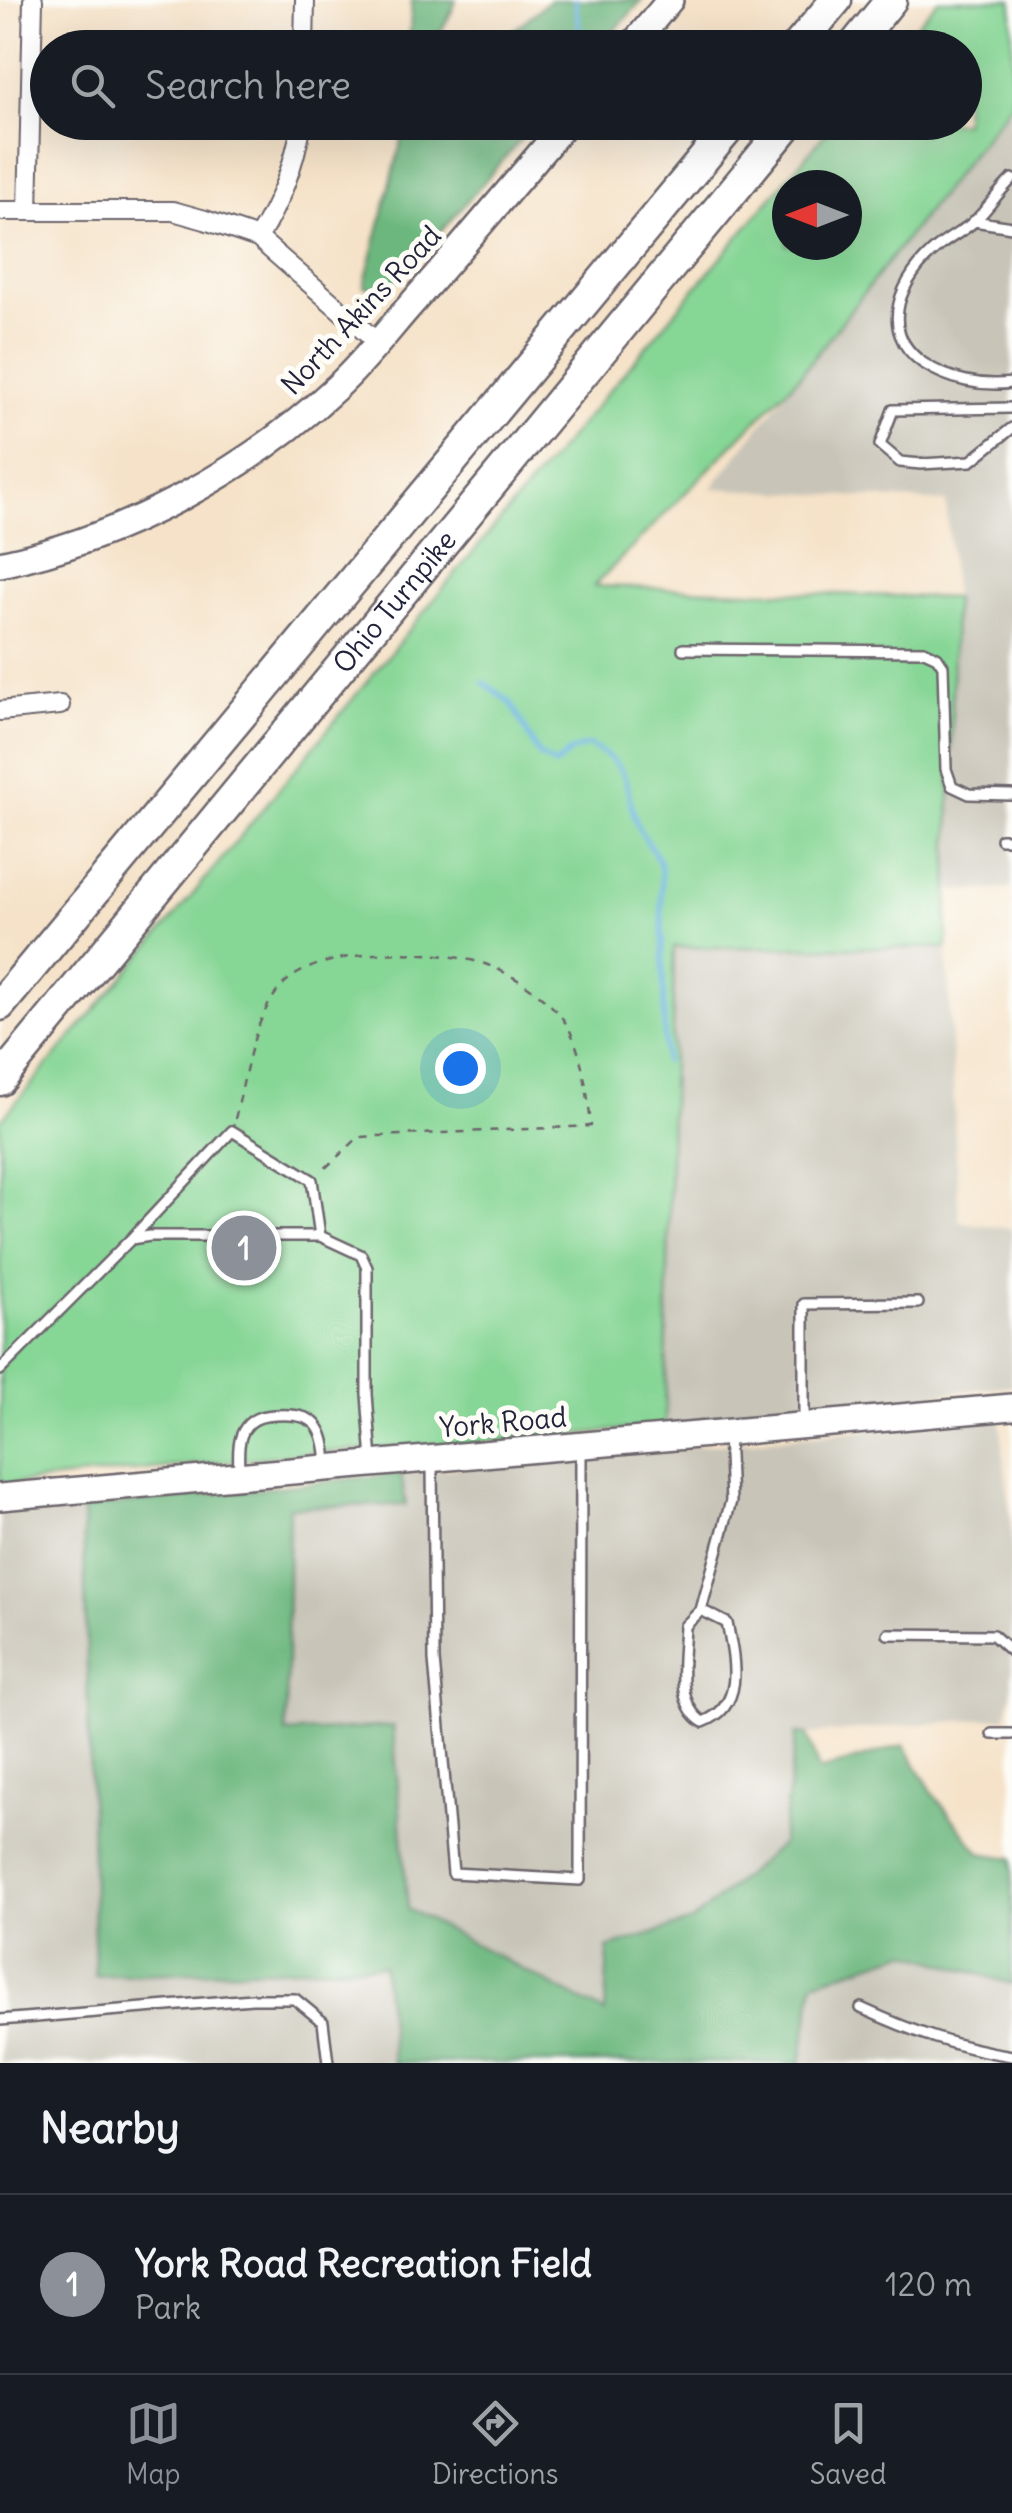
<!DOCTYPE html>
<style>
body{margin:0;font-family:Delius,sans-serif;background:#20242c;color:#f1f3f6}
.compass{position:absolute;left:772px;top:170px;width:90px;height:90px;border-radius:50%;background:#171b24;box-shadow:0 10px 40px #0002;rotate:270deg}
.you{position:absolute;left:460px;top:1068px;width:35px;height:35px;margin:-25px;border:8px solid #fff;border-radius:50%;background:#1a73e8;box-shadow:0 0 0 15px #1a73e833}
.badge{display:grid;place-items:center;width:65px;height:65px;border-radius:50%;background:#8c9099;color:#fff;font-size:32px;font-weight:700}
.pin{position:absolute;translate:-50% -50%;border:5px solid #fff;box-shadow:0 2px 10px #0006}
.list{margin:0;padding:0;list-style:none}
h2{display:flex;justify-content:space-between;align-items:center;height:130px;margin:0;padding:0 40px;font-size:42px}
h2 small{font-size:32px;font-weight:400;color:#9ea1a6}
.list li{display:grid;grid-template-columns:65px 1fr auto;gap:30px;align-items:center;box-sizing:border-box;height:180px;padding:0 40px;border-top:2px solid #363941}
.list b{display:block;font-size:38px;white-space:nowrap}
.list p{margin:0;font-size:32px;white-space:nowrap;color:#9ea1a6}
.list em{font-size:32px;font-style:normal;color:#9ea1a6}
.icon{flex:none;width:55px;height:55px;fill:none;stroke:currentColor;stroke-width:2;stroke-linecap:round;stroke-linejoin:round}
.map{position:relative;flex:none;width:1012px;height:2063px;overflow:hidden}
.search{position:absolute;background:#171b24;box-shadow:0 10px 40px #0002;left:30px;right:30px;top:30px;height:110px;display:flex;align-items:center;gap:25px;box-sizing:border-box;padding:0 35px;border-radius:55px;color:#9ea1a6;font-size:38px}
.sheet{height:310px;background:#171b24}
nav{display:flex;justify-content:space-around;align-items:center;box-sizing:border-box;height:140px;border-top:2px solid #363941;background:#171b24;font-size:28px;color:#9ea1a6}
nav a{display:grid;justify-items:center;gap:5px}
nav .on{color:#8c9099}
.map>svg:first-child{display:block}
</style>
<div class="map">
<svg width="1012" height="2063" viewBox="0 0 1012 2063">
<rect width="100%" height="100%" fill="#fdfcf7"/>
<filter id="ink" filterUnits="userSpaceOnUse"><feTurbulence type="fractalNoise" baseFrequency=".01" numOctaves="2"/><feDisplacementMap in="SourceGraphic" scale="20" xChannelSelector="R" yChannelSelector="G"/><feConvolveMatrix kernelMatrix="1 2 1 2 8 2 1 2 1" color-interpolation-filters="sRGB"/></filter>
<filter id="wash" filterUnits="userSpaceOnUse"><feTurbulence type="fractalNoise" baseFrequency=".0048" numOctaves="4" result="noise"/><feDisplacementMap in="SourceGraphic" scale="40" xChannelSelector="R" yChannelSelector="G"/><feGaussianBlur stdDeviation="2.25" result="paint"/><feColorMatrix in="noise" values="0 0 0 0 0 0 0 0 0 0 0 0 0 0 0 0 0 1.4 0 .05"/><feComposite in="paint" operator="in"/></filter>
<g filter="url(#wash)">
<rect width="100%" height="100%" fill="#f5e2c8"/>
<path fill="#c8c4b8" d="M1012,102v787l-64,2 6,-293 -8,-96 -234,-14z
M674,946l273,2 12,274 53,7v156l-347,41z
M1000,1418l12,116v156l-6,27 -210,18 -15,109 -89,77 -84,27 -2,66 -198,-105 -15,-183 -107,8 3,-227 116,-2 -4,-32z
M83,1508l13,467 288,-10 9,98h-393v-550z
M907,1951l105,33v79h-211l12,-81z"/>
<path fill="#86d695" stroke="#547c68" stroke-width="2.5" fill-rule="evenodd" d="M938,0h74v102l-214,276 -204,208 360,12 -7,350 -273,-1 -9,479 -208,19 -150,8 -307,32v-364l171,-200 293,-358 370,-440 130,-1v-74l-66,-1zM787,185h60v60h-60z"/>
<path fill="#6cb77e" stroke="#476c5c" stroke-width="2.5" d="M412,0h44c-8,24 -21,48 -47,47z
M550,0h92l-42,47h-134l48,-17z
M427,123h108l-132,152 -24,16 -15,-5 38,-147z
M401,1473l5,32 -117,2 -3,226 107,-7 15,183 197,104 3,-65 84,-27 89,-77 15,-110h11l12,37 85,-26 31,51 45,57 32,5v126l-105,-32 -93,30 -13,81h-408l-10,-98 -288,11 -12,-468z"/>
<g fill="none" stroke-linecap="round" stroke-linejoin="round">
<path stroke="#69b3e2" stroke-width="5" d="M575,0l7,48
M483,682l28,21 28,52 16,10 15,-13 18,-7c46,22 34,37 49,79 6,16 19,26 24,43l4,195"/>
</g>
</g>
<g filter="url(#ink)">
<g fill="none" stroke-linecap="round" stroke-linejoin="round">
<g stroke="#6c656c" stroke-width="14">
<path id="lane" d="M1012,179c-13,12 -23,28 -36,41 -11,10 -26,17 -38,27 -37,30 -62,83 -15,116 26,17 58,24 89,20
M974,221l38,6
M1012,408l-119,2 -13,35 20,17 21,2 50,-3 41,-33
M683,649l241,2 13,6 6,9 3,103 6,17 17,8 43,1
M1001,839h11
M131,1239l101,-108 80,49 8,56
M0,1370l131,-131 19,-3h170l41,19 6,13v126l5,67
M804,1423v-119l114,-1
M432,1464l2,196 19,213 127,7 1,-432
M239,1474c0,-15 -3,-34 7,-47 8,-10 17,-11 29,-12 41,-3 50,11 52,50
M701,1610l-16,16c-1,31 -11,78 18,96 43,-16 31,-63 24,-99l-26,-13 30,-109 -3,-68
M888,1634l105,1 19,17
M992,1734h20
M861,2008c52,24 94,39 151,48
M0,2020l252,-21h43l28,23 5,41"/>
</g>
<g stroke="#6c656c" stroke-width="22">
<path id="street" d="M304,48l1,-48
M0,211h173l32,9 53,18 120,105
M28,211l5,-211
M258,238c23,-38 36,-72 44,-116
M0,711l60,-6"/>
</g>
<g stroke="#6c656c" stroke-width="30">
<path id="secondary" d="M630,48l40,-48
M0,564c124,-26 246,-92 338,-178 28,-26 51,-57 76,-85 52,-59 102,-119 153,-179
M0,1497l1012,-90"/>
</g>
<g stroke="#6c656c" stroke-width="35">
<g id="highway">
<path d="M796,48l40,-48"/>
<path d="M852,48l39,-48"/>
<path d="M0,1005l734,-883"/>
<path id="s1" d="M0,1080l790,-958"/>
</g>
</g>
<path stroke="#6c656c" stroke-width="2.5" stroke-dasharray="8 8" stroke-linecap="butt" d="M235,1119c11,-42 16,-95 44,-130 34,-44 158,-41 206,-25 28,10 63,33 80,58 17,26 23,73 26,104l-232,11 -39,36"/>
<use href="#lane" stroke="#fff" stroke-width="9"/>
<use href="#street" stroke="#fff" stroke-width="18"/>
<use href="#secondary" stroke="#fff" stroke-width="25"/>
<use href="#highway" stroke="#fff" stroke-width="30"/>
</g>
</g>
<g text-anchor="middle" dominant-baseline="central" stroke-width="10" stroke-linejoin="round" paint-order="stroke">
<g font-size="28" fill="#22223b" stroke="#fdfcf7">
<text transform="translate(361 310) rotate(-47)">North Akins Road</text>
<text stroke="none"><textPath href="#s1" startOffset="620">Ohio Turnpike</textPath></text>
<text transform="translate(503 1422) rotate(-5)">York Road</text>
</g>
</g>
</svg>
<svg class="compass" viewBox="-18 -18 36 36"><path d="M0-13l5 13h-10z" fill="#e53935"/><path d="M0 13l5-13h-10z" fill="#9ea1a6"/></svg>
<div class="you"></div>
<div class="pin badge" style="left:244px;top:1248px">1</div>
<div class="search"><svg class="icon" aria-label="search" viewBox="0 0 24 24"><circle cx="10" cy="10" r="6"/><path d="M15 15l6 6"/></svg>Search here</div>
</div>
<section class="sheet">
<h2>Nearby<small></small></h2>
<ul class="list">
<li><span class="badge">1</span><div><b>York Road Recreation Field</b><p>Park</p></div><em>120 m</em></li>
</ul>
</section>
<nav>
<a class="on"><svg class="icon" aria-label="map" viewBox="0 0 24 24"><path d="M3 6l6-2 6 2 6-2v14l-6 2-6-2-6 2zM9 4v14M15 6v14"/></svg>Map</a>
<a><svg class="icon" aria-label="directions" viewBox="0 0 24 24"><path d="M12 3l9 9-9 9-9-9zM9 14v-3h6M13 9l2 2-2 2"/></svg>Directions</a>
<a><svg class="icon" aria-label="saved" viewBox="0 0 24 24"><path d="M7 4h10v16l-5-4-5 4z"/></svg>Saved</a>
</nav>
